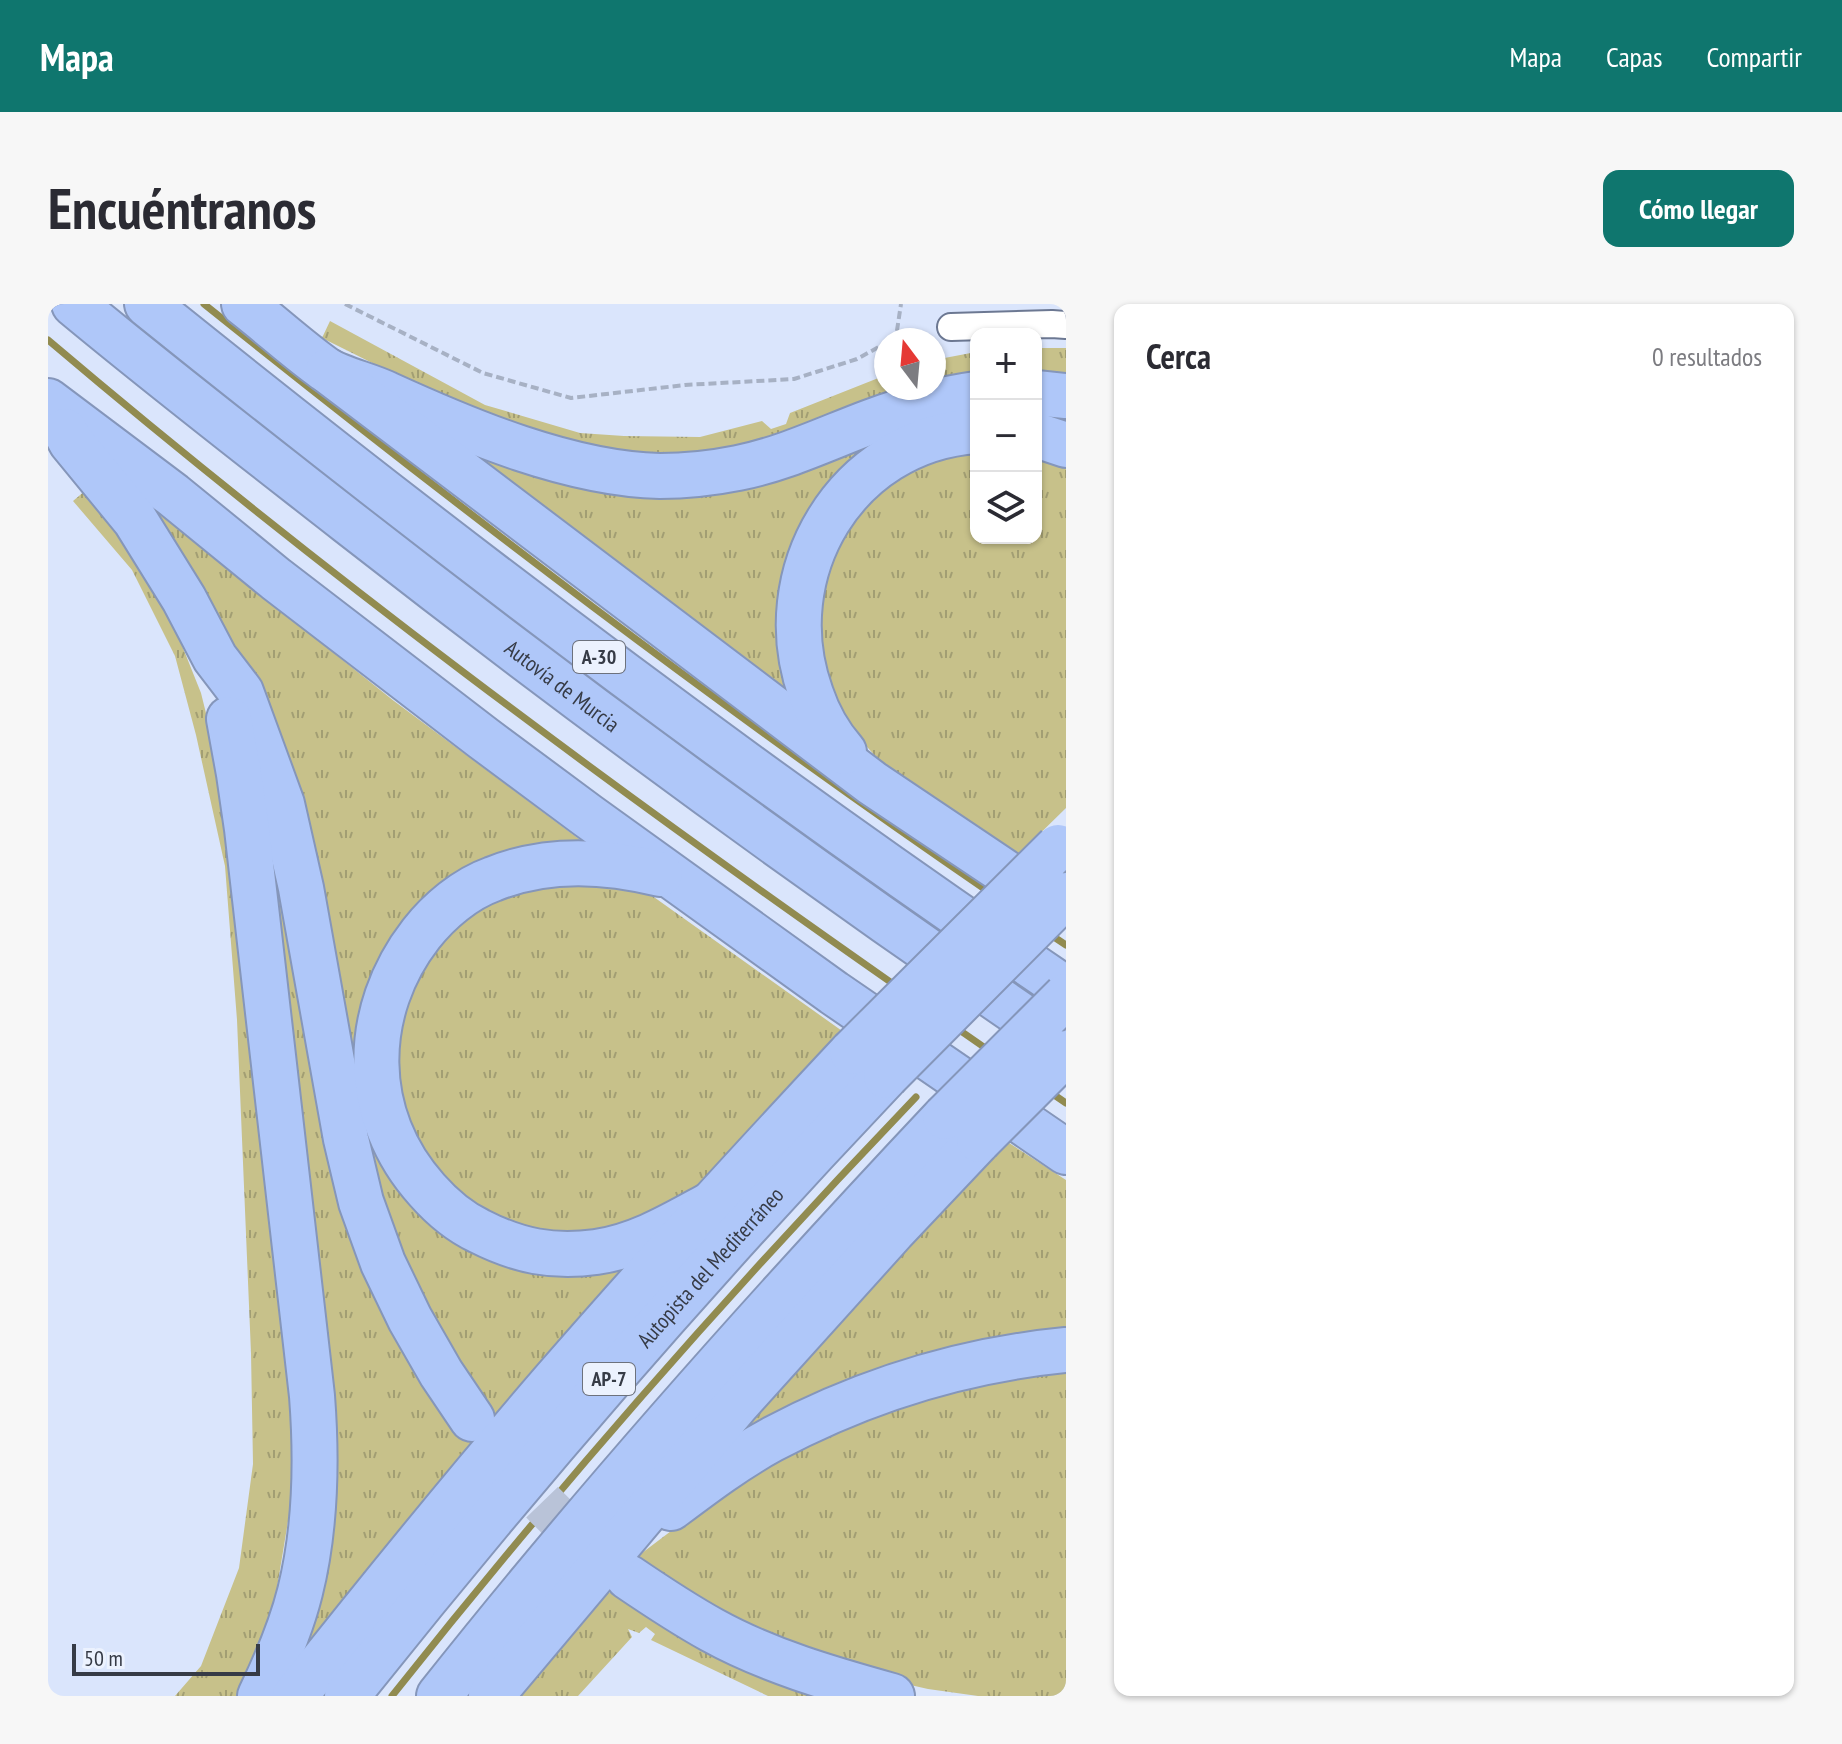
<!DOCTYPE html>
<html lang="es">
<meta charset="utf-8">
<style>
body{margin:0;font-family:"PT Sans Narrow",sans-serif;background:#f7f7f7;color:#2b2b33}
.controls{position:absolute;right:24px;top:24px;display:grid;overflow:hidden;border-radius:16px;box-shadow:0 2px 6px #0004}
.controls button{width:72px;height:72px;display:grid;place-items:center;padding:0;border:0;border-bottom:2px solid #e1e1e2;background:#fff;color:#2b2b33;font:40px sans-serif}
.compass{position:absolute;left:826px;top:24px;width:72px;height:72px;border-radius:50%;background:#fff;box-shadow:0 2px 6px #0004;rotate:344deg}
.scale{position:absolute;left:24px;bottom:20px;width:188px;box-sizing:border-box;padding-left:8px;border:4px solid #363b46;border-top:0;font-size:22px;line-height:28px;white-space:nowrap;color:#363b46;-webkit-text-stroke:6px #ecf2fe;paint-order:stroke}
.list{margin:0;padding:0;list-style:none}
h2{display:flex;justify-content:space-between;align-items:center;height:104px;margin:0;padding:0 32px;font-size:34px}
h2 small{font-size:26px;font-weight:400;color:#7c7c81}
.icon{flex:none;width:44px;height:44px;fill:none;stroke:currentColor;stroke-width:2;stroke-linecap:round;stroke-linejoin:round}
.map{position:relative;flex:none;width:1018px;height:1392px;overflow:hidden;border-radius:16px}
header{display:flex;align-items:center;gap:48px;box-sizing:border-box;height:112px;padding:0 40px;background:#0f766e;color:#fff}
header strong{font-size:38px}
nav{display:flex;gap:44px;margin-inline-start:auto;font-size:28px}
.intro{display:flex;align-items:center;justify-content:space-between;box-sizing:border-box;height:192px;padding:0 48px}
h1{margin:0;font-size:56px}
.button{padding:20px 36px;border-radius:16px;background:#0f766e;color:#fff;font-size:28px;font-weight:700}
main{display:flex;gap:48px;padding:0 48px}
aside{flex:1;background:#fff;border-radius:16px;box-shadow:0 2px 6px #0004}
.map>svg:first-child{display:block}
</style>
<header>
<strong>Mapa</strong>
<nav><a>Mapa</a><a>Capas</a><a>Compartir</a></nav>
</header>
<div class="intro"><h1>Encuéntranos</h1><a class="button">Cómo llegar</a></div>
<main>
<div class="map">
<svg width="1018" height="1392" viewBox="0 0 1018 1392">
<defs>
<pattern id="grass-tufts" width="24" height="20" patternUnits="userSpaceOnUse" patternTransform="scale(2)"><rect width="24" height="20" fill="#c7c18a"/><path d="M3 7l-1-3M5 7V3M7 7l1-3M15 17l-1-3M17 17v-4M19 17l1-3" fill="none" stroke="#a29e73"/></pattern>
</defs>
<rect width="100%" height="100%" fill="#dae5fc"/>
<path fill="url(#grass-tufts)" d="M282,17l155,84 95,28 44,3 76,1 62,-16 9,8 15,-5 4,-11 96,-38v13h35l-174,60 -114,11 -154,-43 -157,-78z
M988,44h30v30l-30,-5z
M928,48v25l-42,7v-24z
M894,110l-115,82 -23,219 -370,-284 142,50z
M928,148v86h60v-82l30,8v344l-52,51 -118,-80 -46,-51 -25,-51 -7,-49 9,-65 21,-40 32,-33 55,-30z
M38,186l39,46 40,67 36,90 24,97 63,563 6,132 -24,145 -34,66h-61l26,-30 38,-98 14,-104 -2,-111 -14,-333 -12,-154 -29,-131 -21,-79 -43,-86 -59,-69z
M99,200l247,197 197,147 -117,24 -113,177 80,180 191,35 -101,109 -227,280 2,-28 -42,-817 126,515 48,86 22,23 -75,-195 -74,-361z
M513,577l50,3 40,11 194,138 -117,126 -64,55 -71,23 -73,-5 -43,-24 -40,-32 -28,-46 -12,-48 1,-50 15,-50 27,-41 27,-28 45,-21z
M958,837l60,39v157l-344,111z
M1018,1067v325h-88l-50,-7 -106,-24 -96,-39 -86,-60 -2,-10 82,-62 106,-59 129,-45 96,-18z
M555,1288l9,1 72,42 138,61h-54l-117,-56 4,-6 -9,-7 -7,6 -11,-4 4,8 -54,59h-65z"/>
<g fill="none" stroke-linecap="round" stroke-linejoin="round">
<path stroke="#918b50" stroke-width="7" d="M156,0c256,205 517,405 788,590
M0,36c272,231 559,444 851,648
M1000,629l18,12
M907,723l36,25
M999,786l19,13
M344,1392c165,-208 340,-407 524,-599"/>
<path stroke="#b9c3d8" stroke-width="44" stroke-dasharray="44 22" stroke-linecap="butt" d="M450,1149c32,38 65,73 104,104"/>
<g stroke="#6c7892" stroke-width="30">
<path id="street" d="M903,23l101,-3 14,1"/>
</g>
<g stroke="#8596ba" stroke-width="48">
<g id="highway">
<path id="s1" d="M26,0c89,74 181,145 273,217 234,183 473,358 719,525"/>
<path d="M99,0c298,240 602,471 919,685"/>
<path d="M196,0c27,21 53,45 81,65 15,10 44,16 62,25 81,37 183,80 273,82 26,0 53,-3 78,-8 46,-9 89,-30 132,-46 35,-13 70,-23 106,-28"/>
<path d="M280,67l544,412 179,120"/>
<path d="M988,89l30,3"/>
<path d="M0,97l125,94 103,84 207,159 105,78 246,177 232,159"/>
<path d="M17,127l6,11 64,78 49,79 31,59 26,34 41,112 19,84 45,251 15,63 22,61 27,56 31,54 31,46"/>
<path d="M988,131l30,10"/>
<path d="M181,415l10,55 8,55 65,567c5,65 4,132 -12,196 -9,36 -24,71 -40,104"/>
<path d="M796,448c-15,-17 -26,-37 -33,-58 -44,-121 35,-254 165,-263"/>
<path d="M612,570c-56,-14 -113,-17 -167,5 -28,10 -54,32 -72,55 -60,77 -61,182 6,256 15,17 31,31 52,41 39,20 74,27 117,21 43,-6 80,-29 117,-49"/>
<path d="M623,1204c32,-24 65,-49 100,-68 92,-49 191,-80 295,-90"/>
<path d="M580,1273c28,19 55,37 84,53 56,31 119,49 180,66"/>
<path d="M247,1392c84,-106 170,-212 259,-315 97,-112 197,-221 298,-329"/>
<path id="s2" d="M299,1392c171,-215 350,-421 539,-620"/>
<path d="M391,1392c159,-201 330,-392 506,-579"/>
<path d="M443,1392l245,-291 157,-174 86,-91"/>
</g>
</g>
<path stroke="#a7b1c4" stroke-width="4" stroke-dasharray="8 4" stroke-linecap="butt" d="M297,0l138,69 88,25 114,-13 109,-6 63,-20 29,-16
M843,36l5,-3 5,-33"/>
<use href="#street" stroke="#fff" stroke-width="26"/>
<use href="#highway" stroke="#afc7f9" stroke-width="44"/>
<g stroke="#8596ba" stroke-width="48" stroke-linecap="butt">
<path id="highway-bridge" d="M804,748l206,-205
M838,772l180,-181
M897,813l121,-121
M931,836l87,-87"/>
</g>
<use href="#highway-bridge" stroke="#afc7f9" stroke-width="44"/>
</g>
<g text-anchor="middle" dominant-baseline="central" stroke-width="6" stroke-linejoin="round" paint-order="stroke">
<g fill="#ecf2fe" stroke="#6d727d" stroke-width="2">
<rect x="525" y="337" width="52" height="32" rx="6"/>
<rect x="535" y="1059" width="52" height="32" rx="6"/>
</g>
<g font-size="20" font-weight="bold" fill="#363b46">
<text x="551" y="353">A-30</text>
<text x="561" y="1075">AP-7</text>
</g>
<g font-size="22" fill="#363b46" stroke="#ecf2fe">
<text stroke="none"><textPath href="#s1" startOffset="620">Autovía de Murcia</textPath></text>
<text stroke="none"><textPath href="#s2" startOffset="562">Autopista del Mediterráneo</textPath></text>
</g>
</g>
</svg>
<div class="controls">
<button>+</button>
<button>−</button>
<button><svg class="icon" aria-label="layers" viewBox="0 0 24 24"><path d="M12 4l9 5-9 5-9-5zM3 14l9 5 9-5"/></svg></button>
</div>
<svg class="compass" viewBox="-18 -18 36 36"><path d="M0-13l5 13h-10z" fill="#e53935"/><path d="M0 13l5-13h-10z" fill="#7c7c81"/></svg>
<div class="scale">50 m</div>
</div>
<aside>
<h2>Cerca<small>0 resultados</small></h2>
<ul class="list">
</ul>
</aside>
</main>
